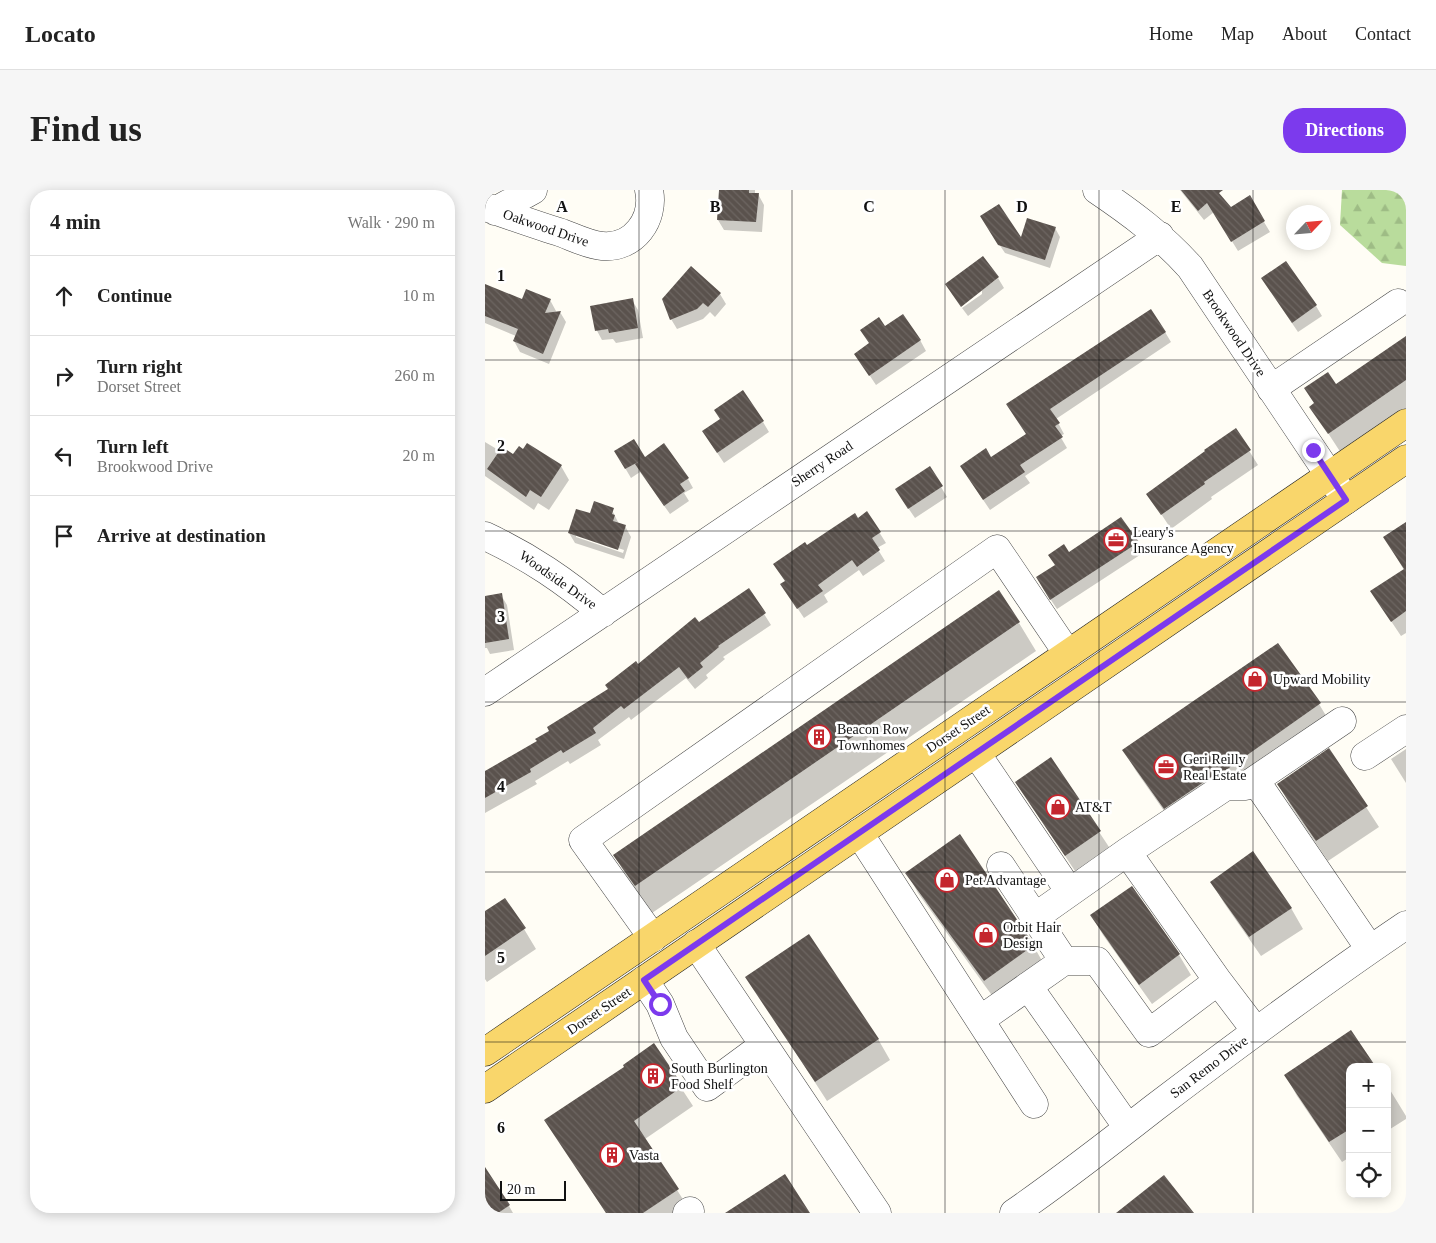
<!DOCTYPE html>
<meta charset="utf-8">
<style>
body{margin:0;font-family:"Times New Roman",serif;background:#f6f6f6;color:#222}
.controls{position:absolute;right:15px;bottom:15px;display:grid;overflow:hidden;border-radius:10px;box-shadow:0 2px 12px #0003}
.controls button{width:45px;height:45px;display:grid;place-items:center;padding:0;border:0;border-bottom:1px solid #e0e0e0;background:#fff;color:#222;font:25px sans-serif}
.compass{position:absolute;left:801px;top:15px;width:45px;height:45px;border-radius:50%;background:#fff;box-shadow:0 2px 12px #0003;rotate:64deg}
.scale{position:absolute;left:15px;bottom:12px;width:66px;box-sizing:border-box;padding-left:5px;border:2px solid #111;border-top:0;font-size:14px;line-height:18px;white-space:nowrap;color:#111;-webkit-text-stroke:4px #fff;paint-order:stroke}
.stop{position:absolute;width:15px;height:15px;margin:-11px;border:4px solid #7c3aed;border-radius:50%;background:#fff}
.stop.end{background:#7c3aed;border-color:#fff;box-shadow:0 1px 5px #0008}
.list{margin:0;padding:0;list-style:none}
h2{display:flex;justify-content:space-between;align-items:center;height:65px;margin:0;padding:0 20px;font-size:21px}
h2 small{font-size:16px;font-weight:400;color:#767676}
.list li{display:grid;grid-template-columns:32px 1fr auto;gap:15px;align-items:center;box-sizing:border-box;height:80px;padding:0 20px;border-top:1px solid #e0e0e0}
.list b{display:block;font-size:19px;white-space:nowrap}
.list p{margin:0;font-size:16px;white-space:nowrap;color:#767676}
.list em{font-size:16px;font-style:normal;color:#767676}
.icon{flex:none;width:28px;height:28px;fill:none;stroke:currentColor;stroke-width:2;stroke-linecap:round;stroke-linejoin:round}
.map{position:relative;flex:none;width:921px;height:1023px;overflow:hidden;border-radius:20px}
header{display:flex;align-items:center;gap:30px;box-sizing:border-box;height:70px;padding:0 25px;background:#fff;border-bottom:1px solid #e0e0e0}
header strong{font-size:24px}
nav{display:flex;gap:28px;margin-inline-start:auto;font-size:18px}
.intro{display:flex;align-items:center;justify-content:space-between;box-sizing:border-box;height:120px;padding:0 30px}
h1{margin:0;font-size:35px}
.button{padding:12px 22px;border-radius:20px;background:#7c3aed;color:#fff;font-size:18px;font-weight:700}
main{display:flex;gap:30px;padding:0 30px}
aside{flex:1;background:#fff;border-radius:20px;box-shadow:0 2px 12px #0003}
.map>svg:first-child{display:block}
</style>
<header>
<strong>Locato</strong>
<nav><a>Home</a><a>Map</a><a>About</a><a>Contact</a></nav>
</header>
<div class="intro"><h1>Find us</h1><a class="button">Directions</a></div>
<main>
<aside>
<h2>4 min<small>Walk · 290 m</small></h2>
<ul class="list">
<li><svg class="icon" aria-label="ahead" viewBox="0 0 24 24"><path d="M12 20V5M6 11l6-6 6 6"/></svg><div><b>Continue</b></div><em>10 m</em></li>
<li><svg class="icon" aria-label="right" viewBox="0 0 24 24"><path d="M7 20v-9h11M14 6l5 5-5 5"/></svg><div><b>Turn right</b><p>Dorset Street</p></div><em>260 m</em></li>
<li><svg class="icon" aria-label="left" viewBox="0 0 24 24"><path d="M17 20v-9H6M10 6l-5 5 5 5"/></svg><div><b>Turn left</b><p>Brookwood Drive</p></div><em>20 m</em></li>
<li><svg class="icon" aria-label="arrive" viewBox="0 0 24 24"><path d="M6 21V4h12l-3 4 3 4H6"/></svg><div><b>Arrive at destination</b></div></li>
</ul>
</aside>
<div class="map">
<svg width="921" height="1023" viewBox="0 0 921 1023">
<defs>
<pattern id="forest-firs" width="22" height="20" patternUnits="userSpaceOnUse" patternTransform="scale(1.25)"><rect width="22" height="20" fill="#b9dc9c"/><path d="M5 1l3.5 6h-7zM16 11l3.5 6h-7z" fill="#9ebc85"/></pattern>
<pattern id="building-back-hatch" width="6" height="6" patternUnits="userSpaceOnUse" patternTransform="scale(1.25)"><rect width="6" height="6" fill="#5a524d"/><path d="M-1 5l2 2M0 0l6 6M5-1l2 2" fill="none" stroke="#6d6662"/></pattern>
</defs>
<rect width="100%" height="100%" fill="#fffdf5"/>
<path fill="url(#forest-firs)" d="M857,0h64v76l-24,-3 -42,-38z"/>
<path fill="#0003" fill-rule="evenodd" d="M235,0h35v4h3l6,11 -2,27 -38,-2 -6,-10z
M695,0h35l15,19 19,-12 21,35 -32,19 -24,-39 -10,8z
M501,35l35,15 34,-12 5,9 -10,31 -45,-15z
M513,88l6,10 -36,28 -6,-8 20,-14v-4l-21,16z
M777,89l54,27 6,10 -24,16z
M0,95l38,15h27l6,11 -1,2 5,-1 6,10 -17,42 -29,-12 -6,-11 2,-5 -31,-13z
M235,104l6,10 -11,13 -5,-5 -7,7 -26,10 -6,-10z
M147,110l6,10 5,28 -27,5 -3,-4 -11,1 -6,-11z
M400,138l35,12 6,11 -50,34 -14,-21 8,-20z
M680,142l6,10 -115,77 8,15 -4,2 7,12 -42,28 5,7 -40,27 -23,-34 60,-42 -13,-20z
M921,147v71l-65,45 -30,-46 25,-21z
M278,232l6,10 -45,31 -14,-21z
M751,240l22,35 -47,32 1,2 -41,30 -23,-35z
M0,252l15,9 61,15 8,14 -20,30 -11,-7 -4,7 -49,-34z
M130,261l29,8 44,20 5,9 -9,5 5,8 -19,13 -30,-42 -9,6z
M456,297l6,10 -32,21 -13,-19z
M126,318l8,16 6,2 6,11 -7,22 -49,-16 -6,-10 22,-18zM91,344l48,16 -1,3 -47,-16z
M382,323l19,30 -9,5 8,13 -22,15 -4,-6 -35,25 4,7 -24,16 -22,-33 4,-3 20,-35z
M636,329l22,34 -86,56 -14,-21 13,-22 13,-13z
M921,334v109l-5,3 -20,-30 23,-36 -19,-32z
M264,400l22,35 -48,32 2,2 -19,16 2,3 -13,11 -9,-11 -55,42 -2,-3 -31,23 3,5 -31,19 -2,-3 -33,20 2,3 -52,29v-41l53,-30 72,-52 28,-24z
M16,405l6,10 7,45 -24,4 -3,-6h-2v-51z
M534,433l17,28 -384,262 -21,-29 -16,-28z
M834,514l12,20 -155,104 -40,-57 -12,-20z
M921,559v34l-15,-24z
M844,560l50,77 -51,34 -38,-56 -12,-21z
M566,569l58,88 -34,24 -58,-88z
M474,646l74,109 12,21 -49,35 -78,-108 -11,-20z
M727,693l79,25 12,21 -42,27 -37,-53z
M0,723l39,16 12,20 -49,33 -2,-3z
M606,725l88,40 12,20 -39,29 -49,-69z
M262,787l131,62 12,21 -63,41z
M866,841l-1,126 -8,5 -45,-66 -11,-20z
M168,855l40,61 -48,33 44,70 -7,4h-76l-60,-93 80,-53z
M902,895l19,31v3l-19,12z
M0,979l24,37 4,7h-28z"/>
<path fill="url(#building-back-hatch)" d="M234,0h30v3h10l-3,29 -39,-2z
M696,0h42l-4,3 12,14 19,-12 15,26 -34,21 -24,-39 -9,8z
M514,14l22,33 6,-19 29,9 -11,33 -47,-15 -18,-29z
M498,66l16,21 -38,30 -16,-23z
M801,71l31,44 -25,18 -31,-45z
M206,76l30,27 -13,14 -5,-4 -6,6 -27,11 -8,-21z
M0,94l37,15 4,-10 25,10 -6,14 16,-2 -18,43 -30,-13 5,-12 -33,-13z
M148,108l5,30 -29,5 -1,-4 -13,2 -5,-25z
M666,119l15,23 -116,77 10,14 -5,3 8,11 -43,28 5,7 -42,28 -23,-34 26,-18 5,9 35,-23 -20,-30z
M418,124l18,26 -52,36 -15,-22 15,-11 -9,-13 19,-13 6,9z
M921,146v44l-78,54 -19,-27 5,-4 -10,-15 24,-16 8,12z
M258,200l21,31 -47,32 -15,-22 18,-12 -6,-9z
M751,238l15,22 -47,32 1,2 -44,31 -15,-21 59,-43 -1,-1z
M149,249l11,18 19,-14 25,35 -9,6 5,7 -21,15 -29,-42 5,-3 -15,8 -11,-18z
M42,253l35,22 -21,32 -11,-7 -4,7 -39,-28 15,-22 11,7 6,-8 4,3z
M445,276l13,20 -35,23 -13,-20z
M109,311l20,7 -2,6 3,1 -2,6 13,4 -8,25 -50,-17 8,-24 14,4z
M382,321l14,21 -9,6 8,12 -23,17 -5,-7 -34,25 5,6 -26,18 -17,-25 5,-3 -12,-17 32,-22 2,3 48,-32 3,5z
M636,327l18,25 -89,58 -14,-23 19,-12 -7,-10 16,-11 5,8z
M921,332v89l-15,11 -21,-31 34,-22 -21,-32z
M264,398l17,25 -48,33 1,1 -19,16 3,4 -15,12 -9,-12 -55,42 -3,-3 -28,22 3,5 -33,20 -2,-3 -31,19 1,3 -46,26v-27l52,-30 -2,-2 14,-8 -2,-4 61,-38 -3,-4 31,-24 2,3 57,-47 4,5z
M514,400l21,32 -385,264 -22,-31z
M17,403l7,46 -24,4v-47z
M793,453l43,60 -95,67 -9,3 -53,36 -42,-59z
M844,558l39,58 -52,35 -39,-57z
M566,567l50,74 -36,25 -50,-74z
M475,644l74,111 -50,36 -79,-108z
M768,661l39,57 -43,29 -39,-55z
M647,696l48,68 -41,31 -49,-70z
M20,708l21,30 -41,28v-45z
M324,744l70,105 -64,43 -70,-105z
M866,840l25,37h-26v62l-21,13 -45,-67z
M169,853l29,43 -49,35 45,68 -36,24h-37l-62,-93 80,-53 -1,-2z
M0,977l25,38 -12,8h-13z
M300,984l25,39h-85z
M679,985l30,38h-78z"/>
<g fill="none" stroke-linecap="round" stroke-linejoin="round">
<g stroke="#444" stroke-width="29">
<path id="minor" d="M612,0c34,23 65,46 93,77l156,233
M0,17c26,9 51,18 77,26 13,5 27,12 40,13 32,3 53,-27 47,-56
M10,21l38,-21
M786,199l127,-86
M0,346c45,21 80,45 118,77
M0,502l675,-456
M491,563l94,139
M880,566l41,-27
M770,590l115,169
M374,643l175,271
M642,662l99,-66h20l96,-65
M550,727l92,-65 91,129
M168,748l-70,-98 414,-291 71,105
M211,754l181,269
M579,771h33l52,72 69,-52 38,50
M159,790l16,24 14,34 33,49 57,-42
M543,796l100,142
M495,830l84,-59 -63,-95
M202,1023l3,-2
M529,1023c48,-33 94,-69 140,-105 83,-63 166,-125 252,-183"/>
</g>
<g stroke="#222" stroke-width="29">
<path id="major" d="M0,862l921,-629
M0,899l921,-630"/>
</g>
<use href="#minor" stroke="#fff" stroke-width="28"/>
<use href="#major" stroke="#f9d66b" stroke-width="28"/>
</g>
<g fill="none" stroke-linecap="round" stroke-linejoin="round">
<path stroke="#7c3aed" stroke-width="6" d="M175,814l-16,-24 702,-480 -33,-50"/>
</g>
<path fill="none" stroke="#111" stroke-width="1" stroke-opacity="0.55" d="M154,0v1023M307,0v1023M460,0v1023M614,0v1023M768,0v1023M0,170h921M0,341h921M0,512h921M0,682h921M0,852h921"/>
<defs>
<g id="office-ring" transform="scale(1.25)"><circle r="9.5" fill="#fff" stroke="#c4262e" stroke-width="1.5"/><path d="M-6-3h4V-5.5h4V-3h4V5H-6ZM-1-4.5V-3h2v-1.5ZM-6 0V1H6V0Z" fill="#c4262e"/></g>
<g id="shop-ring" transform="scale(1.25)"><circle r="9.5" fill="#fff" stroke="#c4262e" stroke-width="1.5"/><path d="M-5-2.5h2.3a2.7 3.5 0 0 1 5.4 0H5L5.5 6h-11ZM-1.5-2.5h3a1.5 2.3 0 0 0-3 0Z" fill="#c4262e"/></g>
<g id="building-ring" transform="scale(1.25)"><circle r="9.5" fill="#fff" stroke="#c4262e" stroke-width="1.5"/><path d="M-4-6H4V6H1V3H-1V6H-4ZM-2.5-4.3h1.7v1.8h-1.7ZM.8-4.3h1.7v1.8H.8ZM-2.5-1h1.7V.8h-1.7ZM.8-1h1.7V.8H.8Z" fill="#c4262e"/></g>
</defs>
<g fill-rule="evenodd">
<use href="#office-ring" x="631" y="350"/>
<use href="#shop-ring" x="770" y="489"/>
<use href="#building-ring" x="334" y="547"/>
<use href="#office-ring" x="681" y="577"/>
<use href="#shop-ring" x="573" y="617"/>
<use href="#shop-ring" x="462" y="690"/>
<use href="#shop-ring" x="501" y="745"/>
<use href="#building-ring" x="168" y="886"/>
<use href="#building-ring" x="127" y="965"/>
</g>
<g text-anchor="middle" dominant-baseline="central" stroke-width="5" stroke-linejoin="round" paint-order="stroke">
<g font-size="14" fill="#111" stroke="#fff">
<text transform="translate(61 38) rotate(19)">Oakwood Drive</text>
<text transform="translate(749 143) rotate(56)">Brookwood Drive</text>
<text transform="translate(337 274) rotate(-34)">Sherry Road</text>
<text transform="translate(73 390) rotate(35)">Woodside Drive</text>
<text transform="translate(473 539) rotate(-34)">Dorset Street</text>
<text transform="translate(114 821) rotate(-34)">Dorset Street</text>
<text transform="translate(724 877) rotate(-37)">San Remo Drive</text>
</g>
<g font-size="14" fill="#111" stroke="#fff" text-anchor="start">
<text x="648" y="342">Leary's<tspan x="648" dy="16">Insurance Agency</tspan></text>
<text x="788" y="489">Upward Mobility</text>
<text x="352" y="539">Beacon Row<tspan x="352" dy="16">Townhomes</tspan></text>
<text x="698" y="569">Geri Reilly<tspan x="698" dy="16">Real Estate</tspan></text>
<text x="590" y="617">AT&amp;T</text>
<text x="480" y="690">Pet Advantage</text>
<text x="518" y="737">Orbit Hair<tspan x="518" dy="16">Design</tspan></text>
<text x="186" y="878">South Burlington<tspan x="186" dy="16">Food Shelf</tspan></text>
<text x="144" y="965">Vasta</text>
</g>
</g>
<g font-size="16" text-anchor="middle" font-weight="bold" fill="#111" stroke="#fff" stroke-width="5" stroke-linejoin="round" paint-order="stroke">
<text x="77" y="22">A</text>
<text x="230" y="22">B</text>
<text x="384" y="22">C</text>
<text x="537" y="22">D</text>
<text x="691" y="22">E</text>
<text x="16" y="91">1</text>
<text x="16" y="261">2</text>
<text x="16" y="432">3</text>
<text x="16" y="602">4</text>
<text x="16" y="773">5</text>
<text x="16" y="943">6</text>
</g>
</svg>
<div class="controls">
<button>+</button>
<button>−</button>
<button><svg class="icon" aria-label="locate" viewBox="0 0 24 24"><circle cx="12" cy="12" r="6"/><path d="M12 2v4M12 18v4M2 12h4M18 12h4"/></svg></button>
</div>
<svg class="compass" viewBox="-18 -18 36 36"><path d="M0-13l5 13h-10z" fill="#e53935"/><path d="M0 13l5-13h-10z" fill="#767676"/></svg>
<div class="scale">20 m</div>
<div class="stop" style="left:175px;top:814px"></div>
<div class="stop end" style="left:828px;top:260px"></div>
</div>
</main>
